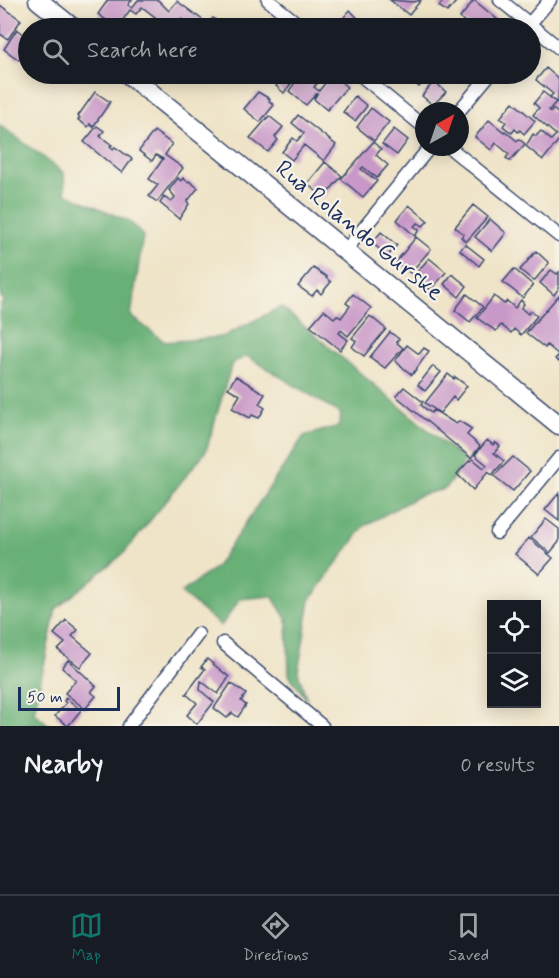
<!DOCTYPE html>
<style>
body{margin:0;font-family:Mynerve,sans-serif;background:#20242c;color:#f1f3f6}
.controls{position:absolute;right:18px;bottom:18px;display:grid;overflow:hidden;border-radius:0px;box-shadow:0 3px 15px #0003}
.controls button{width:54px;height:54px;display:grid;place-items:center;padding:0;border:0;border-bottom:2px solid #363941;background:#171b24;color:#f1f3f6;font:30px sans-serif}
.compass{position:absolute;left:415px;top:102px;width:54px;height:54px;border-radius:50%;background:#171b24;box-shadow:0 3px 15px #0003;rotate:40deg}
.scale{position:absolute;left:18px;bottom:15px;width:102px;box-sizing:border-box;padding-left:6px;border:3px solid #1b2f5e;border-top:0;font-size:16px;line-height:21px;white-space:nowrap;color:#1b2f5e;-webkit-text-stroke:4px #f7f3e8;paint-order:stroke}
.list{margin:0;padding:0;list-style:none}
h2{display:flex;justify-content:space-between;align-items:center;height:78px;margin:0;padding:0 24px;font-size:26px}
h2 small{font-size:20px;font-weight:400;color:#9ea1a6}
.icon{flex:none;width:33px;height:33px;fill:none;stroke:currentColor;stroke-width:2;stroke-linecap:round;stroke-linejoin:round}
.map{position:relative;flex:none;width:559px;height:726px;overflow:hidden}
.search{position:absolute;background:#171b24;box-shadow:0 3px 15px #0003;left:18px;right:18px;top:18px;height:66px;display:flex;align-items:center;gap:15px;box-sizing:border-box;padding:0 21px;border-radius:33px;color:#9ea1a6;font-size:22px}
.sheet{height:168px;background:#171b24}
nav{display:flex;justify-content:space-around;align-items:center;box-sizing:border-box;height:84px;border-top:2px solid #363941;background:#171b24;font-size:16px;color:#9ea1a6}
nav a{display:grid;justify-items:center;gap:3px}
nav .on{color:#0f766e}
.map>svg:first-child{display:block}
</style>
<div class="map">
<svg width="559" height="726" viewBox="0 0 559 726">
<rect width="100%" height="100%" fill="#f7f3e8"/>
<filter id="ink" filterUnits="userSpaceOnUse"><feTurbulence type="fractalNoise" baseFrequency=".0167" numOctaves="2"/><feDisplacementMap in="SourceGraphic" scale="12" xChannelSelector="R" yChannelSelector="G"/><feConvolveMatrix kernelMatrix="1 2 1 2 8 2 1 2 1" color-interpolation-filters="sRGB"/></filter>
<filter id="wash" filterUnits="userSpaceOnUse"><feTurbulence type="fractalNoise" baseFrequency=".008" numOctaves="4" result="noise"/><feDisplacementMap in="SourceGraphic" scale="24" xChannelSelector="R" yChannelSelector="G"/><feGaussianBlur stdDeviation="1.35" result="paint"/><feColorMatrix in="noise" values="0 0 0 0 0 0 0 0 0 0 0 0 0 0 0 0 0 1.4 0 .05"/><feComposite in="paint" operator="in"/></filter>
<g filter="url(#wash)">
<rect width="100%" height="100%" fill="#efe4c8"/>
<path fill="#69b077" stroke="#42706a" stroke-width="1.5" d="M0,125l64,48 1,20 65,29 13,13 -12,81 34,26 57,-5 59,-30 184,154 -20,28 -25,6 -56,31 -54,74 -12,72 9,28 -18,-25 -2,-55 -15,-24 -32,3 -19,27 -40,-33 35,-26 88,-131 35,-10 2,-12 -94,-58 -15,7 -26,88 -82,102 -68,56 -22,103 16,14h-50v-421l3,-3 -3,-8z"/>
<g id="blocks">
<path fill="#c898c8" d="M108,0h24l-4,5 4,3 6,-8h20l11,11 8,-10 31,23 5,-6 4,3 -6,7h-30l5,-5 -5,-4 -8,9h-20l-4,-3 6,-8 -13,-10 -6,7 -6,-4 -10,14 -4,-2 -3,3 -15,-11z
M390,0l23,2 8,-2 -12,15z
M444,0l12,2 -9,10 -8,-6z
M474,0l29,24 -4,4h-29l1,-1 -11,-9z
M0,5l21,15 -13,19 -8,-5z
M350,10l16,17 -2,1h-20l-6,-4z
M17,29l11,9v17l-4,-3 -5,8 -15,-11z
M546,68l13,11 -1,24 -8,-6 3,-3 -17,-14z
M276,74h22l-14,19 -8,-7 6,-8z
M301,74h24l-11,13 5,4 13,-17 15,13 -20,23 -13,-11 3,-5h-1l-10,11 -17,-14z
M404,74h27l-12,13z
M434,81l12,11 -13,13 -11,-9z
M95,92l15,10 -17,25 -3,-3 -2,3 -10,-7 2,-2 -2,-2z
M258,92l12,7 -1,2 5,4 -14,17 -16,-13z
M543,92l13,10 -7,8 2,2 2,-3 6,5v26l-16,20 -17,-14 7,-12 3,2 5,-5 10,9 5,-5 -23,-20 6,-7 -5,-5z
M355,96l12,10 -12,15 -12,-9z
M513,102l22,19 -11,13 -4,-4 -2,2 -3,-3 -3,4 -9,-7 3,-4 -6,-4z
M371,108l18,14 -15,19 -17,-14z
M298,115l38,30 -12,16 -20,-16 -12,15 -10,-8 11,-14 4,3 7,-8 -12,-10z
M269,116l14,11 -8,10 3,3 -10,12 -18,-14z
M489,120l15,12 1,-1 12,10 2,-2 6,5 -15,17 -4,-3 3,-4 -13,-11 -5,7 -16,-13z
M97,126l7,5 -4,5 12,9 -2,1 3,3 2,-2 17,12 -10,14 -38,-31z
M394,129l14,11 -11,15 -15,-11z
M154,131l18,13 -7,11 18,13 -26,34 -8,-6 9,-11 -9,-6 14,-20 -7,-4 -4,6 -13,-10z
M373,142l8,7 -5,6 12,10 -11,13 -14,-11 -2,2 16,12 -14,16 -22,-18z
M325,162l17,14 -18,21 -17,-13z
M178,178l3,3 2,-3 5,4 1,-1 9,7 -11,14 2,2 -10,15 -19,-16 4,-6 7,5 4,-5 -6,-7z
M409,205l19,16 -5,5 -5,-3 -4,3 5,4 -4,6 -18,-16z
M473,205l15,12 -22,25 -5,-5 3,-3 -9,-7z
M490,219l16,14 -14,18 -17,-14z
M381,232l16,13 -9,11 -16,-13z
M416,237l15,12 -21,24 -14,-11z
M465,244l19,15 -5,7 -19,-16z
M536,251l13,12 -15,18 -14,-11z
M429,258l17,14 -15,18 -17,-14z
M313,268l14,9 -1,1 5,4 -10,12 -4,-4 -5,6 -14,-10z
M514,269l19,16 -10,13 -20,-16z
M551,270l6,4 2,-2v16l-5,7 -14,-12z
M452,274l15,12 -8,11 -15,-13z
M353,294l18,14 -23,28 -7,-6 -2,3 9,7 -8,10 -30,-24 14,-16 10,8 3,-3 4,3 9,-12 -4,-3z
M467,294l16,13 -13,15 -15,-12z
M559,295v67l-4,-3 4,-4 -12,-10 -2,3 -19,-15z
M494,296l10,8 3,-3 8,7 6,-8 3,4 -3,4 7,6 3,-3 6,5 -16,19 -7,-6 -3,4 -10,-8 -5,6 -19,-13z
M370,316l16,13 -22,27 -12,-9 4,-6 -4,-3z
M390,332l9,7 -3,3 7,6 -18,20 -15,-11z
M407,345l12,9 5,-6 5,3 -17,24 -17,-14z
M433,366l8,6 -16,19 -7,-6z
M448,374l6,5 1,-2 12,9 -11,14 -3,-3 -13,16 -15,-10z
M236,376l29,18 -6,10 6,4 -6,10 -7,-3 -2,3 -18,-10 8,-13 -12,-7z
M404,387l19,15 -2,3 10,8 3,-3 22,14 3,-3 13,8 -5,6 13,11 -9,12 -75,-62z
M487,440l6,5 2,-3 5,4 -6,7 10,8 -12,14 -4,-3 -15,18 -16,-16 13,-14 1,1 2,-2 11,9 3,-3 -12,-10z
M513,457l17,14 -17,20 -19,-15z
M559,493v28l-14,-11z
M546,519l13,10v13l-9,11 -19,-16z
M529,538l24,20 -14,16 -24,-20z
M66,620l12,10 -6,6 20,17 -12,14 -22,-17 7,-7 -11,-9z
M207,659l22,18 -11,17 -17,-13 -1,9 14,12 -17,22 -10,-9 10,-12 -11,-9 19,-25 -4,-2z
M68,660l28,26 -5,6 5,4 -11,13 -20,-16 11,-13 -14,-12z
M231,683l15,11 -5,7 5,4 -8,12 -6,-4 -5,5 -13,-10z
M66,698l15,12 -13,16 -13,-10 11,-13 -2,-2z"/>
</g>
</g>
<g filter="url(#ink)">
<use href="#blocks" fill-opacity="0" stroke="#3b4a6e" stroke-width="1.5"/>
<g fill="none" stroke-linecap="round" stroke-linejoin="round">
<g stroke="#3b4a6e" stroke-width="15">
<path id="street" d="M268,0l35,28
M500,0l59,48
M526,28l24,-28
M359,74l65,53
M459,111l31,-37
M449,147l110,89
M345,251l85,-104
M497,533l62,-75
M223,643l99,83
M129,726l69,-92"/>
</g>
<g stroke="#3b4a6e" stroke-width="21">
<path id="secondary" d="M38,0l35,28
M128,74l431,351"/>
</g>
<use href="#street" stroke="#fff" stroke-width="12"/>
<use href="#secondary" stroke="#fff" stroke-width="18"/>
</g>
</g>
<g text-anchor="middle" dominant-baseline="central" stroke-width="4.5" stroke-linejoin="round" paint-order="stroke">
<g font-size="24" fill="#1b2f5e" stroke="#f7f3e8">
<text transform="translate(359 231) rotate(39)">Rua Rolando Gurske</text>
</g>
</g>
</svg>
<div class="controls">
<button><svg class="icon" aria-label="locate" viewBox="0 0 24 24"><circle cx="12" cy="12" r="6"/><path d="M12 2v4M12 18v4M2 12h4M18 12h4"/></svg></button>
<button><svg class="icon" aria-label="layers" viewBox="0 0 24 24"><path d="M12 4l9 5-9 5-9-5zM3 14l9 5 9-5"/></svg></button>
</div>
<svg class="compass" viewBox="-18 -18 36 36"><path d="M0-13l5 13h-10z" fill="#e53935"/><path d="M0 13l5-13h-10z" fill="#9ea1a6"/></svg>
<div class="scale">50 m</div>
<div class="search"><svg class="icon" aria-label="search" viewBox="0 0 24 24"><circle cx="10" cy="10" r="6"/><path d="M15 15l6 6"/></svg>Search here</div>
</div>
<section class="sheet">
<h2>Nearby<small>0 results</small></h2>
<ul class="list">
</ul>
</section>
<nav>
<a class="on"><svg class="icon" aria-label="map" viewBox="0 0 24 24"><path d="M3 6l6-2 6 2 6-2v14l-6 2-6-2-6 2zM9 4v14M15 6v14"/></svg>Map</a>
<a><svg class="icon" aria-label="directions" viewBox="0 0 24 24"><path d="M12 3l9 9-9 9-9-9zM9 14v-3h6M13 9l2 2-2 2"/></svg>Directions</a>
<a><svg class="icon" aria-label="saved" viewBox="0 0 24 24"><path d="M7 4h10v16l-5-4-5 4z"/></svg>Saved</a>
</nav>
